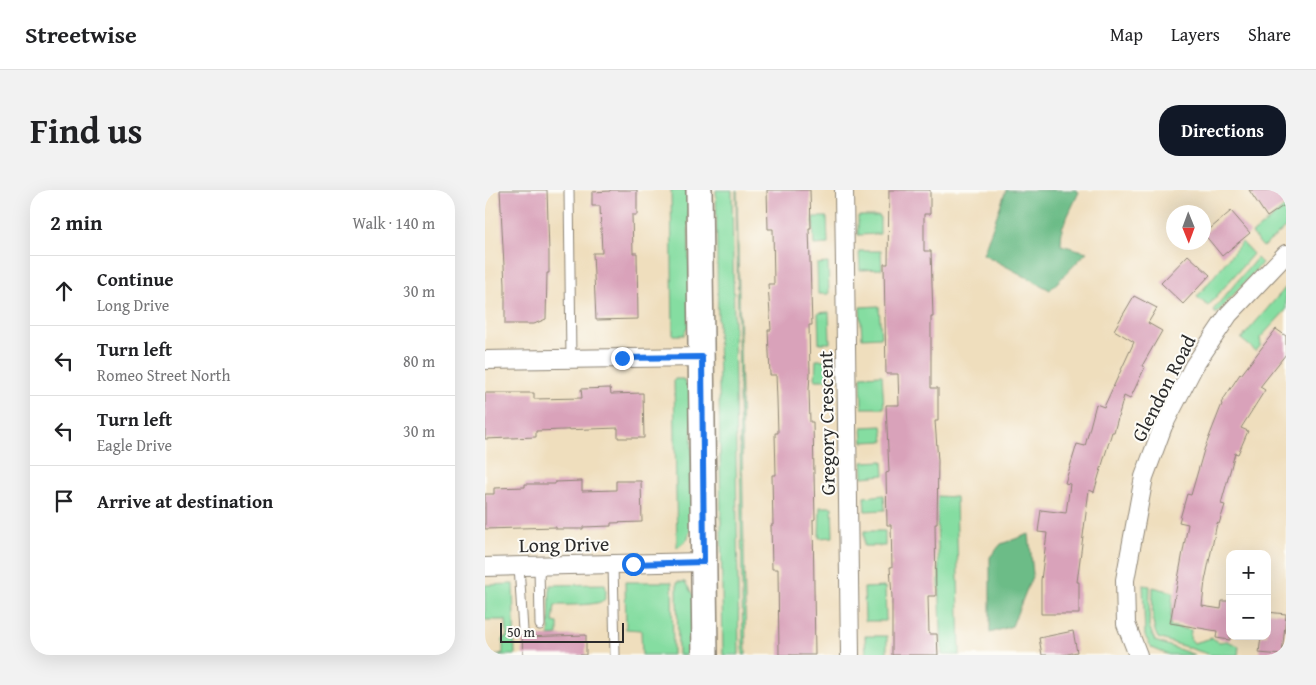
<!DOCTYPE html>
<meta charset="utf-8">
<style>
body{margin:0;font-family:"Gentium Book Plus",serif;background:#f2f2f2;color:#202124}
.controls{position:absolute;right:15px;bottom:15px;display:grid;overflow:hidden;border-radius:10px;box-shadow:0 5px 20px #0002}
.controls button{width:45px;height:45px;display:grid;place-items:center;padding:0;border:0;border-bottom:1px solid #e0e0e0;background:#fff;color:#202124;font:25px sans-serif}
.compass{position:absolute;left:681px;top:15px;width:45px;height:45px;border-radius:50%;background:#fff;box-shadow:0 5px 20px #0002;rotate:179deg}
.scale{position:absolute;left:15px;bottom:12px;width:124px;box-sizing:border-box;padding-left:5px;border:2px solid #2b2b2b;border-top:0;font-size:14px;line-height:18px;white-space:nowrap;color:#2b2b2b;-webkit-text-stroke:4px #fdfcf7;paint-order:stroke}
.stop{position:absolute;width:15px;height:15px;margin:-11px;border:4px solid #1a73e8;border-radius:50%;background:#fff}
.stop.end{background:#1a73e8;border-color:#fff;box-shadow:0 1px 5px #0008}
.list{margin:0;padding:0;list-style:none}
h2{display:flex;justify-content:space-between;align-items:center;height:65px;margin:0;padding:0 20px;font-size:21px}
h2 small{font-size:16px;font-weight:400;color:#757577}
.list li{display:grid;grid-template-columns:32px 1fr auto;gap:15px;align-items:center;box-sizing:border-box;height:70px;padding:0 20px;border-top:1px solid #e0e0e0}
.list b{display:block;font-size:19px;white-space:nowrap}
.list p{margin:0;font-size:16px;white-space:nowrap;color:#757577}
.list em{font-size:16px;font-style:normal;color:#757577}
.icon{flex:none;width:28px;height:28px;fill:none;stroke:currentColor;stroke-width:2;stroke-linecap:round;stroke-linejoin:round}
.map{position:relative;flex:none;width:801px;height:465px;overflow:hidden;border-radius:20px}
header{display:flex;align-items:center;gap:30px;box-sizing:border-box;height:70px;padding:0 25px;background:#fff;border-bottom:1px solid #e0e0e0}
header strong{font-size:24px}
nav{display:flex;gap:28px;margin-inline-start:auto;font-size:18px}
.intro{display:flex;align-items:center;justify-content:space-between;box-sizing:border-box;height:120px;padding:0 30px}
h1{margin:0;font-size:35px}
.button{padding:12px 22px;border-radius:20px;background:#111827;color:#fff;font-size:18px;font-weight:700}
main{display:flex;gap:30px;padding:0 30px}
aside{flex:1;background:#fff;border-radius:20px;box-shadow:0 5px 20px #0002}
.map>svg:first-child{display:block}
</style>
<header>
<strong>Streetwise</strong>
<nav><a>Map</a><a>Layers</a><a>Share</a></nav>
</header>
<div class="intro"><h1>Find us</h1><a class="button">Directions</a></div>
<main>
<aside>
<h2>2 min<small>Walk · 140 m</small></h2>
<ul class="list">
<li><svg class="icon" aria-label="ahead" viewBox="0 0 24 24"><path d="M12 20V5M6 11l6-6 6 6"/></svg><div><b>Continue</b><p>Long Drive</p></div><em>30 m</em></li>
<li><svg class="icon" aria-label="left" viewBox="0 0 24 24"><path d="M17 20v-9H6M10 6l-5 5 5 5"/></svg><div><b>Turn left</b><p>Romeo Street North</p></div><em>80 m</em></li>
<li><svg class="icon" aria-label="left" viewBox="0 0 24 24"><path d="M17 20v-9H6M10 6l-5 5 5 5"/></svg><div><b>Turn left</b><p>Eagle Drive</p></div><em>30 m</em></li>
<li><svg class="icon" aria-label="arrive" viewBox="0 0 24 24"><path d="M6 21V4h12l-3 4 3 4H6"/></svg><div><b>Arrive at destination</b></div></li>
</ul>
</aside>
<div class="map">
<svg width="801" height="465" viewBox="0 0 801 465">
<rect width="100%" height="100%" fill="#fdfcf7"/>
<filter id="ink" filterUnits="userSpaceOnUse"><feTurbulence type="fractalNoise" baseFrequency=".02" numOctaves="2"/><feDisplacementMap in="SourceGraphic" scale="10" xChannelSelector="R" yChannelSelector="G"/><feConvolveMatrix kernelMatrix="1 2 1 2 8 2 1 2 1" color-interpolation-filters="sRGB"/></filter>
<filter id="wash" filterUnits="userSpaceOnUse"><feTurbulence type="fractalNoise" baseFrequency=".0096" numOctaves="4" result="noise"/><feDisplacementMap in="SourceGraphic" scale="20" xChannelSelector="R" yChannelSelector="G"/><feGaussianBlur stdDeviation="1.12" result="paint"/><feColorMatrix in="noise" values="0 0 0 0 0 0 0 0 0 0 0 0 0 0 0 0 0 1.4 0 .05"/><feComposite in="paint" operator="in"/></filter>
<g filter="url(#wash)">
<rect width="100%" height="100%" fill="#efdebd"/>
<path fill="#85dda1" stroke="#588466" d="M186,0h17l2,131 -6,14h-11z
M231,0h16l7,465h-16z
M251,0h1l9,465h-3z
M801,16v21l-23,20 -11,-13z
M373,26h22v18l-22,1z
M328,27h14l1,27 -14,1z
M757,52l11,12 -45,52 -11,-9z
M374,61h22l1,18 -22,1z
M772,68l5,5 -46,51 -3,-4z
M343,73l1,31h-11l-1,-30z
M801,97v23l-26,28 1,7 -5,6 -15,-12z
M394,116l2,31 -19,1 -2,-31z
M344,122l1,31h-11l-1,-30z
M331,170h14v20h-15z
M397,185l2,33h-22l-1,-32z
M189,189h9l8,12 2,131 -6,18 -10,8z
M397,236l2,15 -21,1 -1,-15z
M398,271l1,14 -21,2 -1,-15z
M399,305l1,15 -20,1 -1,-14z
M451,306l20,1 4,158h-18z
M335,317h12l1,30 -14,1z
M379,341h21v15h-21z
M140,392h47l1,73h-31l-1,-25 -15,-1z
M192,392h8l8,13 1,60h-16z
M28,394l2,71h-19l7,-2v-15l4,-1 -1,-17h-21v-35z
M120,394c1,5 2,11 -1,16 -6,6 -40,5 -49,5l-2,17 5,1v12l-9,1 1,-51z
M658,395l7,1 -1,40 6,15 40,14h-26l-17,-7 -7,-12z
M400,397l1,34h-21l-1,-33z
M668,397l20,5 -3,34 21,4 -1,8 4,5 18,-5 7,4 8,-1 12,5 -1,9h-27l-53,-17c-8,-14 -5,-35 -5,-51z
M380,446h22v19h-21z"/>
<path fill="#6cbc87" stroke="#4c7459" d="M521,0h70l3,2 -17,36 -1,17 26,7 -37,38 -67,-36z
M544,344l4,40 -21,52 -22,7v-76l11,-13z"/>
<g id="blocks">
<path fill="#d9a2ba" d="M15,0h47l2,63v20h-2l-1,46 -12,5h-29v-39z
M125,0h27v25h-5l1,38h4l1,66 -42,1 -3,-67h9l-2,-47h-8v-14l18,-1z
M282,0h43l1,38h-2l3,97h-3l1,49 -1,16 1,32h3l1,52 1,45 -2,1 2,135h-36l-1,-86h-6l-1,-44h2l-1,-50h4l-1,-42h3l-1,-34 -1,-24h-6l-2,-45h3l-3,-46h6l-1,-55h-5z
M404,0h41v24h-6v37h7l2,66h-2v71h7v33h-3l3,40 -1,63h-2l1,72h-8l1,38h8l1,21h-46v-58l-2,-30h2l-1,-42h-4l-1,-52 3,-1 -3,-67h13l-1,-31h-12l-2,-110h4z
M764,0h37v14l-19,13z
M746,21l19,22 -28,23 -18,-22z
M703,65l22,20 -27,29 -22,-21z
M649,106l23,12 -9,15 14,8 -20,35 3,1 -15,32 -6,-3 -10,36h-2l-18,60 -5,-2 -12,92h2v32h-38v-34l6,-47 -9,-1 3,-22 25,3 4,-29 -5,-1 12,-39 8,2 11,-42 8,3 30,-65 -20,-12z
M791,139l10,7v18l-26,33 5,3 -24,38 7,3 -10,23 -3,-1 -14,51 4,1 -6,19 -2,-1 -12,58 -3,25 19,3 1,-8h8v39l-14,-2 1,-7 -47,-8 18,-99 -9,-2 8,-28 4,1 13,-45 18,-46 -1,-1 19,-29 1,1z
M125,198l1,6 32,-1 1,45h-26v-10l-82,3v6l-51,2v-46h49v6l48,-1 -1,-9z
M97,291v10l34,-1v-9h25l1,41 -31,1v3l-28,1v2h-27v-2l-71,2v-35h9v-6l31,-1v-3h30v-2z
M782,422l19,2 -4,41 -23,-2 2,-17h6z
M588,441l4,21 -14,3h-21l-3,-17z
M101,445v20h-63l-1,-18z"/>
</g>
</g>
<g filter="url(#ink)">
<use href="#blocks" fill-opacity="0" stroke="#8d8474" stroke-width="1"/>
<g fill="none" stroke-linecap="round" stroke-linejoin="round">
<g stroke="#8d8474" stroke-width="11">
<path id="service" d="M84,0l2,169
M128,374l2,91
M54,375l1,60
M34,376l4,65"/>
</g>
<g stroke="#8d8474" stroke-width="20">
<path id="minor" d="M359,0l6,465
M0,170l217,-3
M0,377l219,-5
M653,465l-12,-31 -1,-44 19,-103 12,-32 7,-19 31,-60 35,-52 57,-60"/>
</g>
<g stroke="#8d8474" stroke-width="28">
<path id="secondary" d="M214,0l6,465"/>
</g>
<use href="#service" stroke="#fff" stroke-width="9"/>
<use href="#minor" stroke="#fff" stroke-width="18"/>
<use href="#secondary" stroke="#fff" stroke-width="25"/>
</g>
</g>
<g fill="none" stroke-linecap="round" stroke-linejoin="round" filter="url(#ink)">
<path stroke="#1a73e8" stroke-width="6" d="M137,168l80,-1 2,205 -71,2"/>
</g>
<g text-anchor="middle" dominant-baseline="central" stroke-width="4" stroke-linejoin="round" paint-order="stroke">
<g font-size="20" fill="#2b2b2b" stroke="#fdfcf7">
<text transform="translate(678 198) rotate(-63)">Glendon Road</text>
<text transform="translate(341 233) rotate(-91)">Gregory Crescent</text>
<text transform="translate(79 354) rotate(-1)">Long Drive</text>
</g>
</g>
</svg>
<div class="controls">
<button>+</button>
<button>−</button>
</div>
<svg class="compass" viewBox="-18 -18 36 36"><path d="M0-13l5 13h-10z" fill="#e53935"/><path d="M0 13l5-13h-10z" fill="#757577"/></svg>
<div class="scale">50 m</div>
<div class="stop" style="left:148px;top:374px"></div>
<div class="stop end" style="left:137px;top:168px"></div>
</div>
</main>
